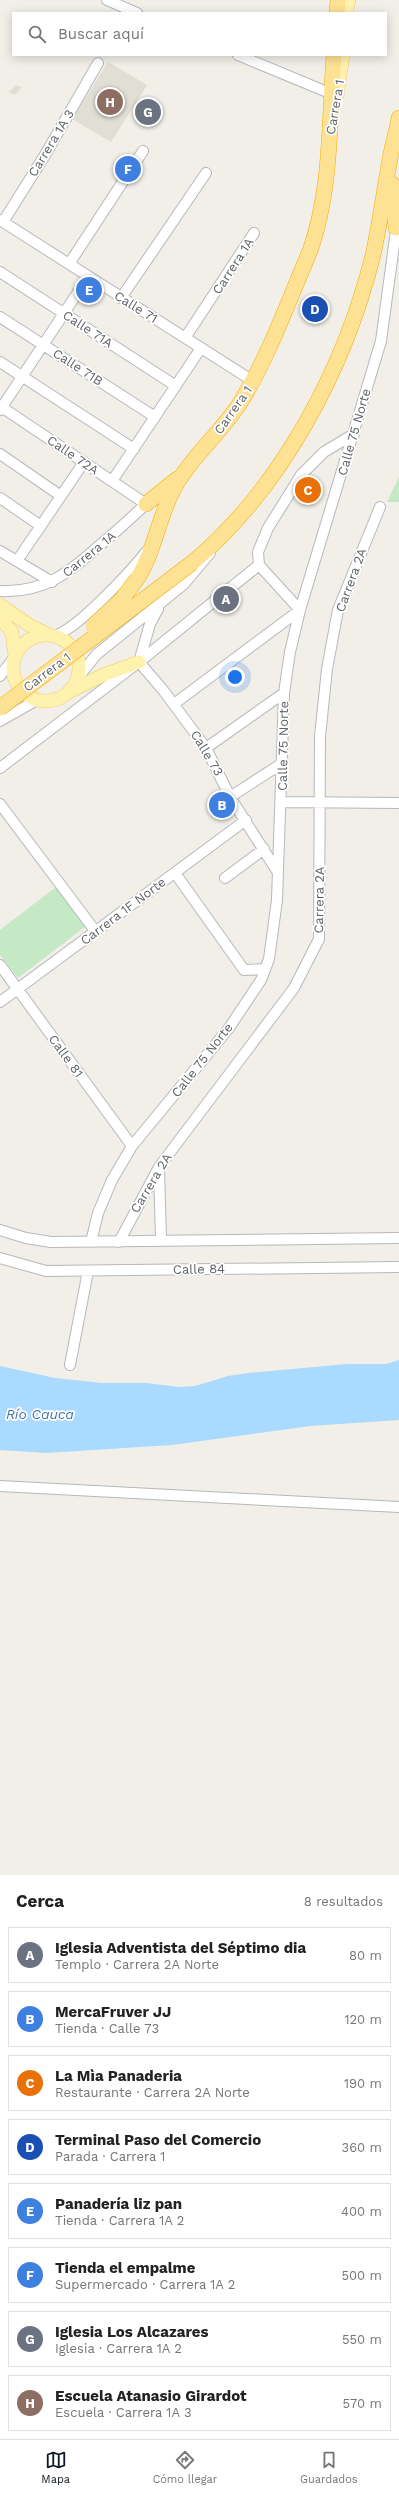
<!DOCTYPE html>
<html lang="es">
<meta charset="utf-8">
<style>
body{margin:0;font-family:"Work Sans",sans-serif;background:#f6f6f6;color:#222}
.you{position:absolute;left:235px;top:677px;width:14px;height:14px;margin:-10px;border:3px solid #fff;border-radius:50%;background:#1a73e8;box-shadow:0 0 0 6px #1a73e833}
.badge{display:grid;place-items:center;width:26px;height:26px;border-radius:50%;background:#111827;color:#fff;font-size:13px;font-weight:700}
.pin{position:absolute;translate:-50% -50%;border:2px solid #fff;box-shadow:0 1px 4px #0006}
.list{margin:0;padding:0;list-style:none}
h2{display:flex;justify-content:space-between;align-items:center;height:52px;margin:0;padding:0 16px;font-size:17px}
h2 small{font-size:13px;font-weight:400;color:#767676}
.list li{display:grid;grid-template-columns:26px 1fr auto;gap:12px;align-items:center;box-sizing:border-box;height:56px;margin:0 8px 8px;padding:0 8px;border:1px solid #e0e0e0;border-radius:0px}
.list b{display:block;font-size:15px;white-space:nowrap}
.list p{margin:0;font-size:13px;white-space:nowrap;color:#767676}
.list em{font-size:13px;font-style:normal;color:#767676}
.icon{flex:none;width:22px;height:22px;fill:none;stroke:currentColor;stroke-width:2;stroke-linecap:round;stroke-linejoin:round}
.map{position:relative;flex:none;width:399px;height:1875px;overflow:hidden}
.search{position:absolute;background:#fff;box-shadow:0 2px 10px #0003;left:12px;right:12px;top:12px;height:44px;display:flex;align-items:center;gap:10px;box-sizing:border-box;padding:0 14px;border-radius:0px;color:#767676;font-size:15px}
.sheet{height:564px;background:#fff}
nav{display:flex;justify-content:space-around;align-items:center;box-sizing:border-box;height:56px;border-top:1px solid #e0e0e0;background:#fff;font-size:11px;color:#767676}
nav a{display:grid;justify-items:center;gap:2px}
nav .on{color:#111827}
.map>svg:first-child{display:block}
</style>
<div class="map">
<svg width="399" height="1875" viewBox="0 0 399 1875">
<rect width="100%" height="100%" fill="#f1efe8"/>
<path fill="#e1ded6" d="M108,62l39,23 -36,57 -39,-23z
M16,85l6,2 -7,8 -6,-3z"/>
<path fill="#c5e8c5" d="M399,477v25h-12z
M56,887l30,39 -68,52 -18,-23v-25z"/>
<path fill="#aadaff" d="M399,1360v60l-89,6 -138,19 -126,8 -46,-3v-84l55,12 48,5h43l33,4 16,-1 33,-10 20,-3 99,-9h39z"/>
<g fill="none" stroke-linecap="round" stroke-linejoin="round">
<g stroke="#b5b8bc" stroke-width="12">
<path id="minor" d="M107,0l30,13
M238,55l94,39
M0,220l253,161
M3,222l42,-67 53,-92
M69,264l74,-113
M0,272l176,114
M121,298l85,-125
M0,317l155,100
M185,338l69,-105
M0,362l134,87
M0,406l146,98c-15,14 -30,28 -46,41 -32,28 -55,48 -100,46
M0,410l88,-133
M0,454l61,42
M112,481l89,-133
M0,498l41,28
M0,551l52,31
M17,561l67,-99
M259,565l-1,-13 10,-24 33,-53 23,-23 30,-18
M53,636c22,-4 77,-64 93,-84
M139,662l24,28 43,58 24,49 47,74
M139,662l11,-38 8,-15
M0,676l14,-18
M78,677l19,-23 87,-70 26,-31
M174,704l126,-94 -41,-45
M0,721l37,-21
M206,748l78,-55
M0,768l139,-106 120,-97
M230,797l51,-33
M282,802l117,1
M0,804l96,128
M175,873l69,97 21,-1
M225,878l39,-29
M0,965l132,181
M0,1002l246,-182
M159,1168l2,72
M0,1230l26,8 25,4 348,-4
M91,1242l7,-29 14,-33 20,-34 97,-118 32,-48 8,-21 8,-59 7,-207 6,-41 10,-42 81,-269 16,-118
M119,1242l40,-75 135,-179 25,-49 1,-203 7,-67 11,-59 42,-103
M0,1258l46,13 353,-4
M70,1365l18,-94
M0,1486l399,21"/>
</g>
<g stroke="#f2c960" stroke-width="14">
<path id="major" d="M346,13l3,-13
M337,95l6,-40
M0,605l29,20 20,10
M0,618l12,14 3,24
M13 668a33 33 0 1 1 66 0a33 33 0 1 1-66 0Z
M71,691l32,-16 36,-13"/>
</g>
<g stroke="#f9ab00" stroke-width="16">
<path id="highway" d="M337,13l1,-13
M392,184l4,44
M146,504l31,-25
M192,563c90,-75 153,-195 181,-308 7,-32 11,-64 17,-96 2,-14 7,-27 9,-41
M137,579c17,-27 21,-58 35,-87 17,-33 48,-58 68,-89 29,-47 48,-101 70,-152 22,-62 19,-131 24,-196"/>
</g>
<use href="#minor" stroke="#fff" stroke-width="10"/>
<use href="#major" stroke="#fff2af" stroke-width="13"/>
<use href="#highway" stroke="#fde293" stroke-width="15"/>
<g stroke="#f9ab00" stroke-width="16" stroke-linecap="butt">
<path id="highway-bridge" d="M93,626l29,-27 15,-20
M0,708l192,-145"/>
</g>
<use href="#highway-bridge" stroke="#fde293" stroke-width="15"/>
</g>
<g text-anchor="middle" dominant-baseline="central" stroke-width="3.5" stroke-linejoin="round" paint-order="stroke">
<g font-size="13" fill="#5f6368" stroke="#fff">
<text transform="translate(335 107) rotate(-80)">Carrera 1</text>
<text transform="translate(51 143) rotate(-59)">Carrera 1A 3</text>
<text transform="translate(233 266) rotate(-57)">Carrera 1A</text>
<text transform="translate(136 307) rotate(32)">Calle 71</text>
<text transform="translate(88 329) rotate(33)">Calle 71A</text>
<text transform="translate(78 367) rotate(33)">Calle 71B</text>
<text transform="translate(233 410) rotate(-55)">Carrera 1</text>
<text transform="translate(354 432) rotate(-74)">Calle 75 Norte</text>
<text transform="translate(73 455) rotate(34)">Calle 72A</text>
<text transform="translate(89 554) rotate(-39)">Carrera 1A</text>
<text transform="translate(351 580) rotate(-70)">Carrera 2A</text>
<text transform="translate(47 672) rotate(-37)">Carrera 1</text>
<text transform="translate(283 746) rotate(-89)">Calle 75 Norte</text>
<text transform="translate(207 753) rotate(59)">Calle 73</text>
<text transform="translate(319 900) rotate(-89)">Carrera 2A</text>
<text transform="translate(123 911) rotate(-37)">Carrera 1F Norte</text>
<text transform="translate(66 1056) rotate(54)">Calle 81</text>
<text transform="translate(202 1060) rotate(-52)">Calle 75 Norte</text>
<text transform="translate(151 1183) rotate(-59)">Carrera 2A</text>
<text transform="translate(199 1269) rotate(-1)">Calle 84</text>
</g>
<g font-size="14" font-style="italic" fill="#4174aa" stroke="#fff">
<text x="40" y="1414">Río Cauca</text>
</g>
</g>
</svg>
<div class="you"></div>
<div class="pin badge" style="left:226px;top:599px;background:#6b7280">A</div>
<div class="pin badge" style="left:222px;top:805px;background:#3f7fe0">B</div>
<div class="pin badge" style="left:308px;top:490px;background:#e8710a">C</div>
<div class="pin badge" style="left:315px;top:309px;background:#1a4fb4">D</div>
<div class="pin badge" style="left:89px;top:290px;background:#3f7fe0">E</div>
<div class="pin badge" style="left:128px;top:169px;background:#3f7fe0">F</div>
<div class="pin badge" style="left:148px;top:112px;background:#6b7280">G</div>
<div class="pin badge" style="left:110px;top:102px;background:#8d6e63">H</div>
<div class="search"><svg class="icon" aria-label="search" viewBox="0 0 24 24"><circle cx="10" cy="10" r="6"/><path d="M15 15l6 6"/></svg>Buscar aquí</div>
</div>
<section class="sheet">
<h2>Cerca<small>8 resultados</small></h2>
<ul class="list">
<li><span class="badge" style="background:#6b7280">A</span><div><b>Iglesia Adventista del Séptimo dia</b><p>Templo · Carrera 2A Norte</p></div><em>80 m</em></li>
<li><span class="badge" style="background:#3f7fe0">B</span><div><b>MercaFruver JJ</b><p>Tienda · Calle 73</p></div><em>120 m</em></li>
<li><span class="badge" style="background:#e8710a">C</span><div><b>La Mìa Panaderia</b><p>Restaurante · Carrera 2A Norte</p></div><em>190 m</em></li>
<li><span class="badge" style="background:#1a4fb4">D</span><div><b>Terminal Paso del Comercio</b><p>Parada · Carrera 1</p></div><em>360 m</em></li>
<li><span class="badge" style="background:#3f7fe0">E</span><div><b>Panadería liz pan</b><p>Tienda · Carrera 1A 2</p></div><em>400 m</em></li>
<li><span class="badge" style="background:#3f7fe0">F</span><div><b>Tienda el empalme</b><p>Supermercado · Carrera 1A 2</p></div><em>500 m</em></li>
<li><span class="badge" style="background:#6b7280">G</span><div><b>Iglesia Los Alcazares</b><p>Iglesia · Carrera 1A 2</p></div><em>550 m</em></li>
<li><span class="badge" style="background:#8d6e63">H</span><div><b>Escuela Atanasio Girardot</b><p>Escuela · Carrera 1A 3</p></div><em>570 m</em></li>
</ul>
</section>
<nav>
<a class="on"><svg class="icon" aria-label="map" viewBox="0 0 24 24"><path d="M3 6l6-2 6 2 6-2v14l-6 2-6-2-6 2zM9 4v14M15 6v14"/></svg>Mapa</a>
<a><svg class="icon" aria-label="directions" viewBox="0 0 24 24"><path d="M12 3l9 9-9 9-9-9zM9 14v-3h6M13 9l2 2-2 2"/></svg>Cómo llegar</a>
<a><svg class="icon" aria-label="saved" viewBox="0 0 24 24"><path d="M7 4h10v16l-5-4-5 4z"/></svg>Guardados</a>
</nav>
